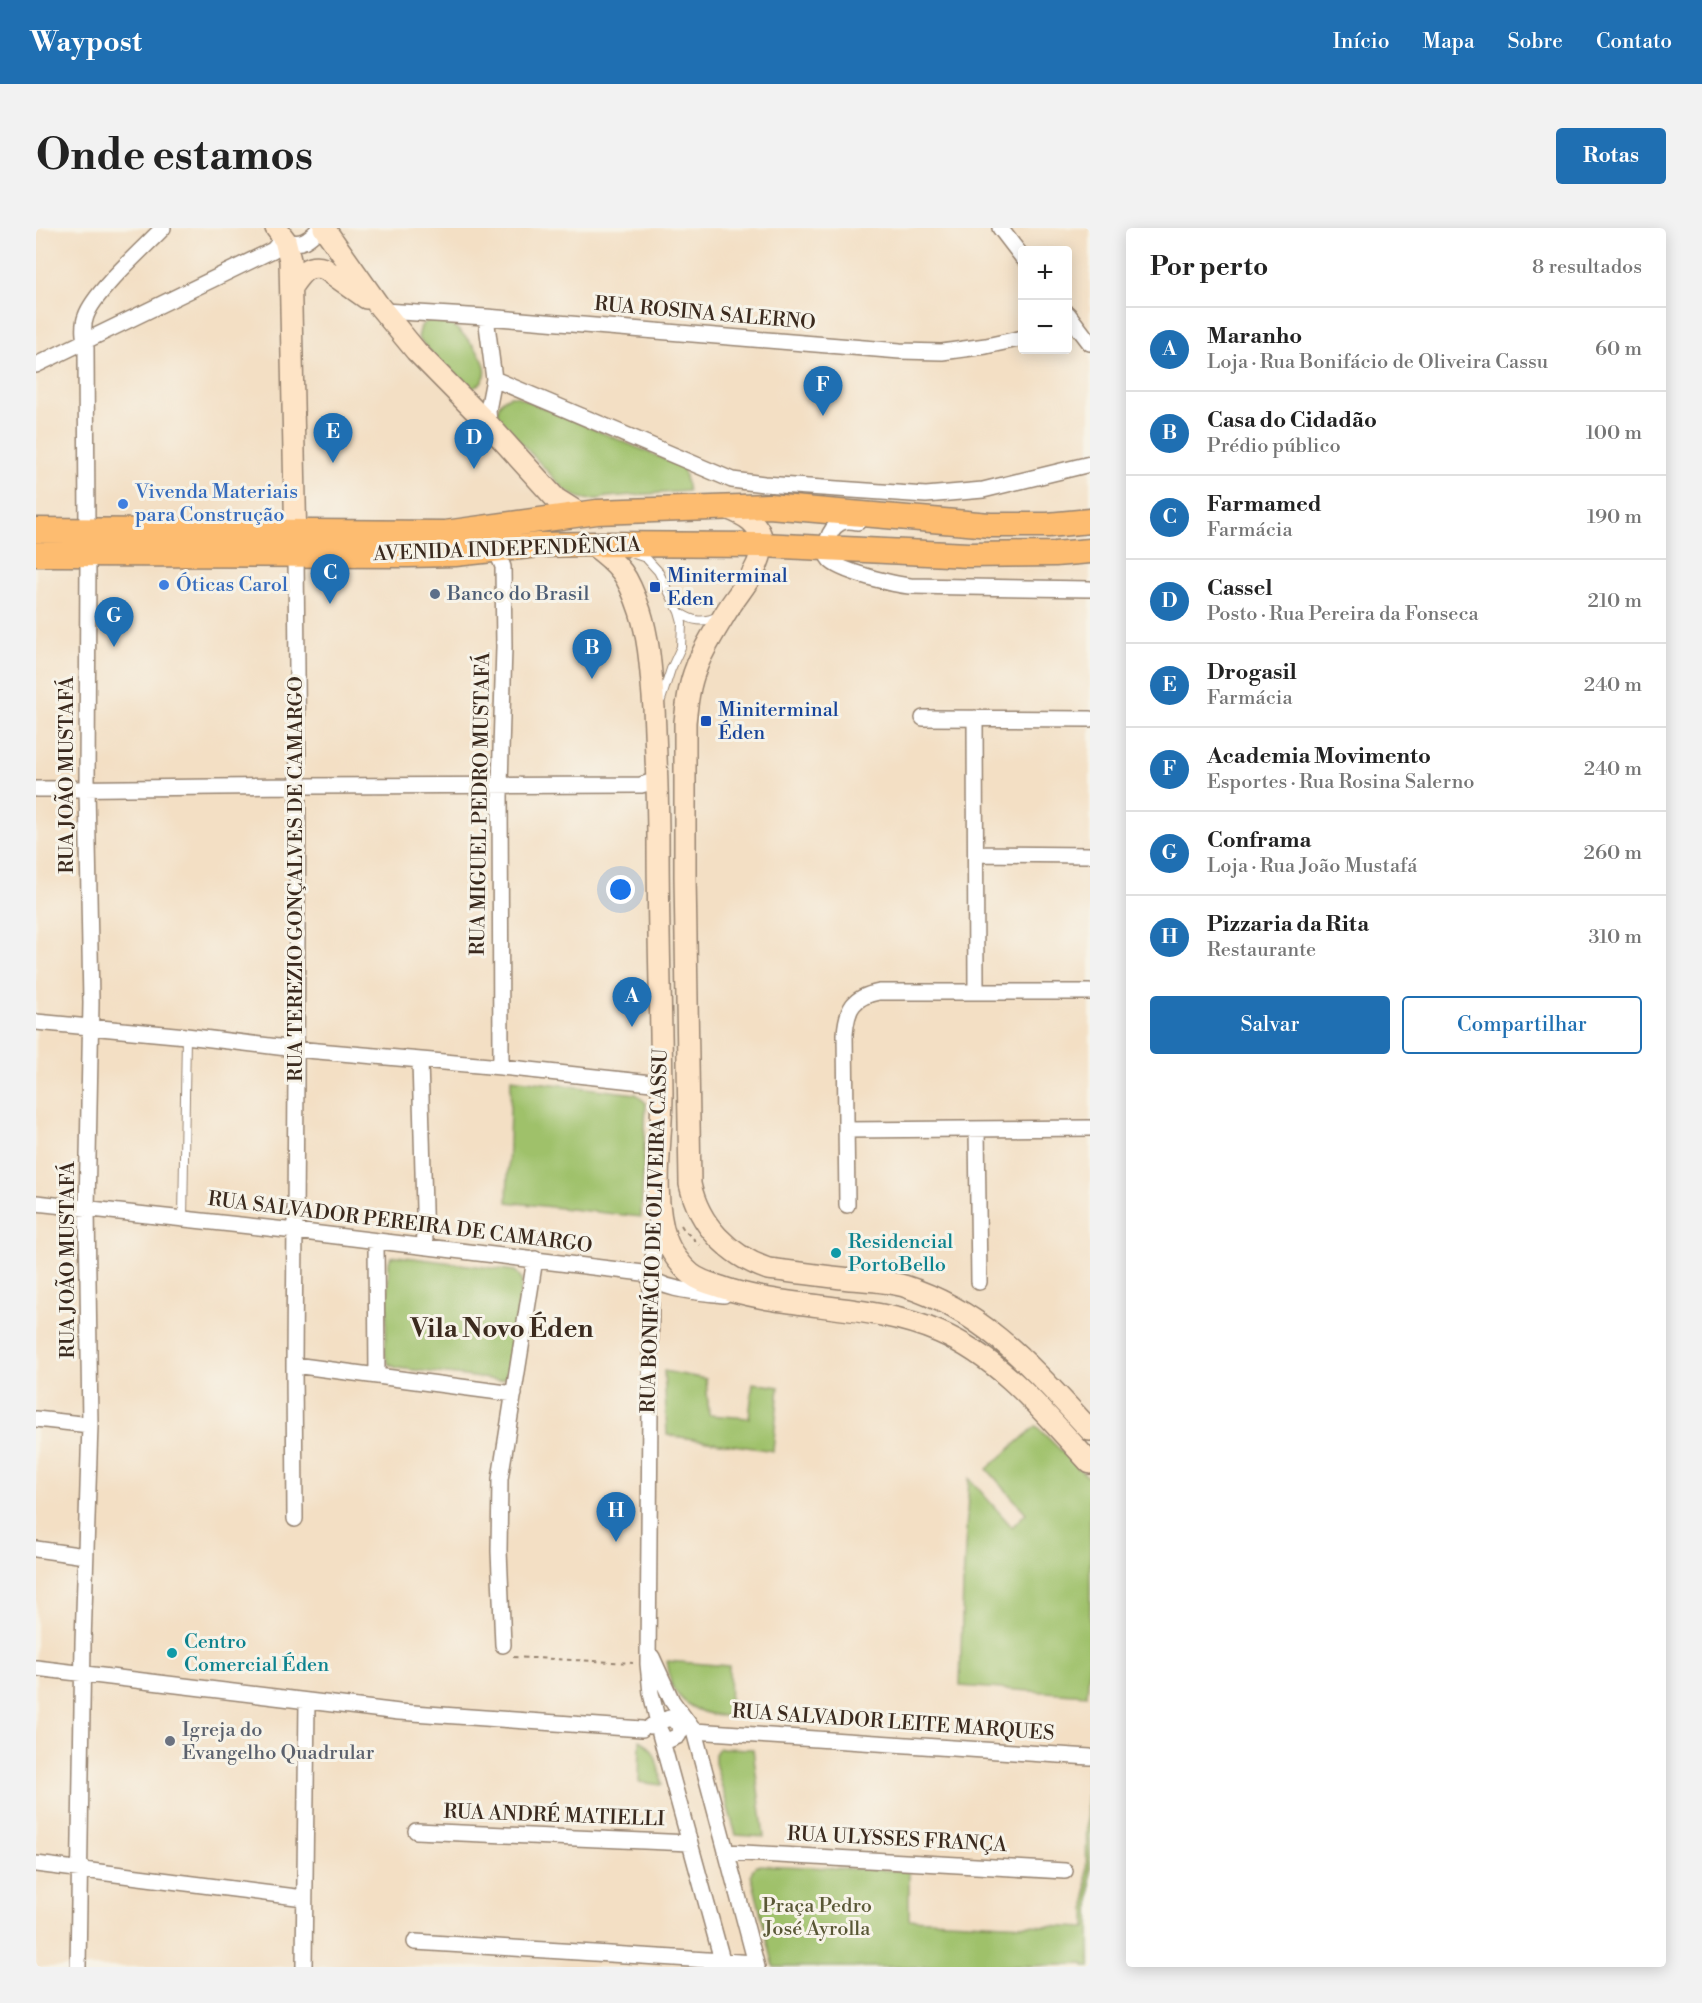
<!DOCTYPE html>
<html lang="pt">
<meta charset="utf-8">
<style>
body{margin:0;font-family:"Libre Bodoni",serif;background:#f2f2f2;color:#222}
.controls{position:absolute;right:18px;top:18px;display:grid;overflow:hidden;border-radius:6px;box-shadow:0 3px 15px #0003}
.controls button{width:54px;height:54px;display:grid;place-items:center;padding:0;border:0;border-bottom:2px solid #e0e0e0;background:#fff;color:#222;font:30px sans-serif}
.you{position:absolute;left:585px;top:662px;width:21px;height:21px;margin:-15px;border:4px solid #fff;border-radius:50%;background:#1a73e8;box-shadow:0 0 0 9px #1a73e833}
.badge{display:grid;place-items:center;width:39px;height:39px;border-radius:50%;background:#1f6fb2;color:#fff;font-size:20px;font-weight:700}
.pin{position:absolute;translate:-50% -50px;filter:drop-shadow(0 2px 3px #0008)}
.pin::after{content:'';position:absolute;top:32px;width:21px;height:18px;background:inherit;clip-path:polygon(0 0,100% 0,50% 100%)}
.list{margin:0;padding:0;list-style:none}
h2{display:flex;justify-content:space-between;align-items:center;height:78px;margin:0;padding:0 24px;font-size:26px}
h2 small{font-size:20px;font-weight:400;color:#767676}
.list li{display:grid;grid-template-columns:39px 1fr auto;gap:18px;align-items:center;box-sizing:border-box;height:84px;padding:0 24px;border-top:2px solid #e0e0e0}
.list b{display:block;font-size:22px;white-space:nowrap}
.list p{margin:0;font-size:20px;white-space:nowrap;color:#767676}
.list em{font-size:20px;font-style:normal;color:#767676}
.actions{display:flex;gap:12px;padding:18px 24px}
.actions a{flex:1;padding:14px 0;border:2px solid #1f6fb2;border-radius:6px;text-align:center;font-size:21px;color:#1f6fb2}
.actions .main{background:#1f6fb2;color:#fff}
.map{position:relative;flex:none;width:1054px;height:1739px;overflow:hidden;border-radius:6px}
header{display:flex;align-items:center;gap:36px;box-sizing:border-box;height:84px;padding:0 30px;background:#1f6fb2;color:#fff}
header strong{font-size:28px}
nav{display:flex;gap:33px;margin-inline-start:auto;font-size:21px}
.intro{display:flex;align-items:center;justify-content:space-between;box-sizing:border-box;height:144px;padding:0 36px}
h1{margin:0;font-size:42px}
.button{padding:15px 27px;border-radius:6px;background:#1f6fb2;color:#fff;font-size:21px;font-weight:700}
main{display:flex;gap:36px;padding:0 36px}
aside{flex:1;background:#fff;border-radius:6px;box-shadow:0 3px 15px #0003}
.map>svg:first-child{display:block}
</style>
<header>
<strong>Waypost</strong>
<nav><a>Início</a><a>Mapa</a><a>Sobre</a><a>Contato</a></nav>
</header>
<div class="intro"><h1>Onde estamos</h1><a class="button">Rotas</a></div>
<main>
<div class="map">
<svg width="1054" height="1739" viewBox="0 0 1054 1739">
<rect width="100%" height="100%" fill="#f7f3e8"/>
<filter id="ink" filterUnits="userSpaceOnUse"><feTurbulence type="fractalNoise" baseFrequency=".0167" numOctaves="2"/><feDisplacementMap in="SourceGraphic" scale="12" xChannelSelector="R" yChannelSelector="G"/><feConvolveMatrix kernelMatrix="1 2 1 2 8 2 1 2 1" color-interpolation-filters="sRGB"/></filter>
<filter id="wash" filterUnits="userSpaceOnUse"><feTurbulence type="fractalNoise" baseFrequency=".008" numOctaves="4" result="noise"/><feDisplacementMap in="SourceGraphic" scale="24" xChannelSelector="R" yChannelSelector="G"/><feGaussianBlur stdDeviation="1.35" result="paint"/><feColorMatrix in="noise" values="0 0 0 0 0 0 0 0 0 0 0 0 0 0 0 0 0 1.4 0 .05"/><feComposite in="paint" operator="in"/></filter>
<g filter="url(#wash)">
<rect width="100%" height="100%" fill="#f3dfc4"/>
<path fill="#9fc16a" stroke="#6d7644" stroke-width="1.5" d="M394,91c5,0 10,-1 14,1 15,8 49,40 40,58 -4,8 -11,11 -19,11l-47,-51 3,-12z
M474,168h6l167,71 5,24 -81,6c-17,5 -28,3 -43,-8l-66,-71c-2,-11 2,-18 12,-22z
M475,851l125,15 10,9 -5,114 -134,-15z
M361,1028l118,15 5,5 2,7 -16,93 -3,3 -5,1 -101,-12 -8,-4 -4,-9 4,-93 2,-5z
M628,1143l42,8 3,36 40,3 4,-35 26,4 -6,64 -106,-16z
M1000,1198l54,53v179l-3,37 -127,-9 3,-102 6,-106 43,49 14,-14 -39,-44z
M631,1433l62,5 1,50c-23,0 -44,-7 -57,-28 -4,-7 -4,-19 -6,-27z
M604,1512c17,8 18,28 22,45l-23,-3z
M683,1520l34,1 11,88 -28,-2 -21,-72v-9z
M1051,1540l3,1v198h-5v-3l-89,3h-222l-23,-93 2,-5 4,-4 152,6v48l177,9z"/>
</g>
<g filter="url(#ink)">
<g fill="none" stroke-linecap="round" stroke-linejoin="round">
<g stroke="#978471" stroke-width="10">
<path id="lane" d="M595,325l15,5 12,13 21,41 3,11 -1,24 -10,22 -10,31
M643,384c14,10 24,11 40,4
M147,991l3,-183"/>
</g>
<g stroke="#978471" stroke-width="18">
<path id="street" d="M964,0l23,30
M249,12c16,7 24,-1 35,-12
M347,83l103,6 414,34 42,1 44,-6 37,-8
M1032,86l22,29
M450,89l8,62 -6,31 1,15
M0,137l237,-115 5,-6 2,-10
M458,151l238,101 32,4 162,11 57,-5 107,-26
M822,294c-6,-1 -13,-2 -18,1 -11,6 -19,27 -10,37 9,11 65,25 81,26l179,3
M51,302l-1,-182c-2,-11 -4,-22 0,-32 8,-24 58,-68 77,-88
M452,322c9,2 12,8 15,17l1,80 -4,138 1,282
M887,490l167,1
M939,490l1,274
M0,561l262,-3 343,-1 17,-5
M940,626l114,1
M0,794l150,14 109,13 206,18 160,17
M384,832l5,186
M941,901l2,153
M810,902l244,-2
M0,975l259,28 348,42c20,18 55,19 81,22
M811,977l-2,-171c2,-26 8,-37 34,-42h211
M621,991l-6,61 -3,384 3,29 8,34
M340,1013l1,135
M258,1137l220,29
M0,1191l54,6
M259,1291l-1,-154 4,-579 -2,-231
M0,1321l49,7
M467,1417l-4,-94 1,-72 35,-220
M616,1429l20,44 22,30 63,236
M0,1440l363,44 243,17
M615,1498l18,-8 10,5 2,7 -3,6 -9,4 -6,-3 -4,-8
M658,1503l396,26
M624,1506l64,233
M380,1603l274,12
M690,1624l339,19
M0,1636l268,34
M379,1714l340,21
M42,1739l5,-324 7,-218 -3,-216 4,-206 -4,-215 1,-234
M268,1739l3,-266"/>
</g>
<g stroke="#978471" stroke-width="24">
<path id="secondary" d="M240,0l9,12 5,20 6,288
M288,0l55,78 37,45 73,74 67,74 24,15
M256,58c9,-13 16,-23 33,-17l41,29
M690,280c17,6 36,15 36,37 -1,26 -25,48 -37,69 -10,17 -22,35 -29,54 -7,17 -9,36 -11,54v154l5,308c9,41 38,71 78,85 27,3 54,7 82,10 18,1 36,2 54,7 82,26 129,83 186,144
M555,316c30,21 37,32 49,67 10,31 11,65 14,97 2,45 4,89 4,134 0,84 3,168 4,251 0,46 -11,102 4,146 4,12 15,27 25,35 11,9 26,11 39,16 68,20 145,14 209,42 63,27 106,82 151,131"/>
</g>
<g stroke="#978471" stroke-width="27">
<path id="primary" d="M0,302l409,3 152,-21 172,-6 221,19h58l42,-4
M0,326l372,1 47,-1 84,-9 52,-1 171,1 206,10 87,-1 35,-3"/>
</g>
<path stroke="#978471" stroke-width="2" stroke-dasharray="4.5 4.5" stroke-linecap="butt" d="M645,997l3,5 16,15
M477,1429l120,6"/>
<use href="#lane" stroke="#fff" stroke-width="8"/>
<use href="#street" stroke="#fff" stroke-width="15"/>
<use href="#secondary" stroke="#fee4c6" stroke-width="21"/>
<use href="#primary" stroke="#fdbc70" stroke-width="24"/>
</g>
</g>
<g fill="#3f7fe0" stroke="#f7f3e8" stroke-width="2">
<circle cx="87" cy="276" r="6"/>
<circle cx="128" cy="357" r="6"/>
</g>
<g fill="#1a4fb4" stroke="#f7f3e8" stroke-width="2">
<rect x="613" y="353" width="12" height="12" rx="3"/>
<rect x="664" y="487" width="12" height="12" rx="3"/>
</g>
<circle fill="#5c6f8a" stroke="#f7f3e8" stroke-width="2" cx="399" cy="366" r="6"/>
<g fill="#0f9aa8" stroke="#f7f3e8" stroke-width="2">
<circle cx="800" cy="1025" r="6"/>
<circle cx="136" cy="1425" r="6"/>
</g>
<circle fill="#6b7280" stroke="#f7f3e8" stroke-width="2" cx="134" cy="1513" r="6"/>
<g text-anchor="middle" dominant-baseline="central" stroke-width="6" stroke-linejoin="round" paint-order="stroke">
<g font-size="20" fill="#3b2a1e" stroke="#f7f3e8">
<text transform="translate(669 86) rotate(5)">RUA ROSINA SALERNO</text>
<text transform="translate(471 322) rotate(-2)">AVENIDA INDEPENDÊNCIA</text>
<text transform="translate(31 547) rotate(-90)">RUA JOÃO MUSTAFÁ</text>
<text transform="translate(445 576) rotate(-89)">RUA MIGUEL PEDRO MUSTAFÁ</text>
<text transform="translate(260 651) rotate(-90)">RUA TEREZIO GONÇALVES DE CAMARGO</text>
<text transform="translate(364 995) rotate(7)">RUA SALVADOR PEREIRA DE CAMARGO</text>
<text transform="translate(619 1003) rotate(-88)">RUA BONIFÁCIO DE OLIVEIRA CASSU</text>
<text transform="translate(32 1032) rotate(-90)">RUA JOÃO MUSTAFÁ</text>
<text transform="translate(857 1495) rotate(4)">RUA SALVADOR LEITE MARQUES</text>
<text transform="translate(518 1588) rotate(2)">RUA ANDRÉ MATIELLI</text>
<text transform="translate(861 1612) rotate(3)">RUA ULYSSES FRANÇA</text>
</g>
<g font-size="20" fill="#366cbe" stroke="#f7f3e8" text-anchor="start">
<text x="99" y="264">Vivenda Materiais<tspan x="99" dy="23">para Construção</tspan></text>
<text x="140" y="357">Óticas Carol</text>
</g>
<g font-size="20" fill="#164399" stroke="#f7f3e8" text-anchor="start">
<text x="631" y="348">Miniterminal<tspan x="631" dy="23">Eden</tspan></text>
<text x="682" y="482">Miniterminal<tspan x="682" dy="23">Éden</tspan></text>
</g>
<g font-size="20" fill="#4e5e75" stroke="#f7f3e8" text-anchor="start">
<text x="411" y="366">Banco do Brasil</text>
</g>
<g font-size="20" fill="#0d838f" stroke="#f7f3e8" text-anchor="start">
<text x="812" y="1014">Residencial<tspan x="812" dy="23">PortoBello</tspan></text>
<text x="148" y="1414">Centro<tspan x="148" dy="23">Comercial Éden</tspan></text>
</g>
<g font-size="20" fill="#5b616d" stroke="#f7f3e8" text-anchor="start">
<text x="146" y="1502">Igreja do<tspan x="146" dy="23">Evangelho Quadrular</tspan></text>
</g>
<g font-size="20" fill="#595735" stroke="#f7f3e8">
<text x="781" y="1678">Praça Pedro<tspan x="781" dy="23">José Ayrolla</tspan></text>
</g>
<g font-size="26" font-weight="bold" fill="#3b2a1e" stroke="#f7f3e8">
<text x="466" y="1101">Vila Novo Éden</text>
</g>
</g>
</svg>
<div class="controls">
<button>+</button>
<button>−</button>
</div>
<div class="you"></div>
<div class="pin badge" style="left:596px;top:799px">A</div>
<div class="pin badge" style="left:556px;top:451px">B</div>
<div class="pin badge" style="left:294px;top:376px">C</div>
<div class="pin badge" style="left:438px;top:241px">D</div>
<div class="pin badge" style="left:297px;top:235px">E</div>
<div class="pin badge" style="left:787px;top:188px">F</div>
<div class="pin badge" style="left:78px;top:419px">G</div>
<div class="pin badge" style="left:580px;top:1314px">H</div>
</div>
<aside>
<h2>Por perto<small>8 resultados</small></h2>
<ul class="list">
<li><span class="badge">A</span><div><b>Maranho</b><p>Loja · Rua Bonifácio de Oliveira Cassu</p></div><em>60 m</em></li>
<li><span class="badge">B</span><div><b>Casa do Cidadão</b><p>Prédio público</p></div><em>100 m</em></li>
<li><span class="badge">C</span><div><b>Farmamed</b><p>Farmácia</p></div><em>190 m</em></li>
<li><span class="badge">D</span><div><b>Cassel</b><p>Posto · Rua Pereira da Fonseca</p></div><em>210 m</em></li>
<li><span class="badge">E</span><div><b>Drogasil</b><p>Farmácia</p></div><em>240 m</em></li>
<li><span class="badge">F</span><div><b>Academia Movimento</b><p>Esportes · Rua Rosina Salerno</p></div><em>240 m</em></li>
<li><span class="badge">G</span><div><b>Conframa</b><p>Loja · Rua João Mustafá</p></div><em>260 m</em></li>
<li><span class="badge">H</span><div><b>Pizzaria da Rita</b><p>Restaurante</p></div><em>310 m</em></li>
</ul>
<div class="actions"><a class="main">Salvar</a><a>Compartilhar</a></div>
</aside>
</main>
